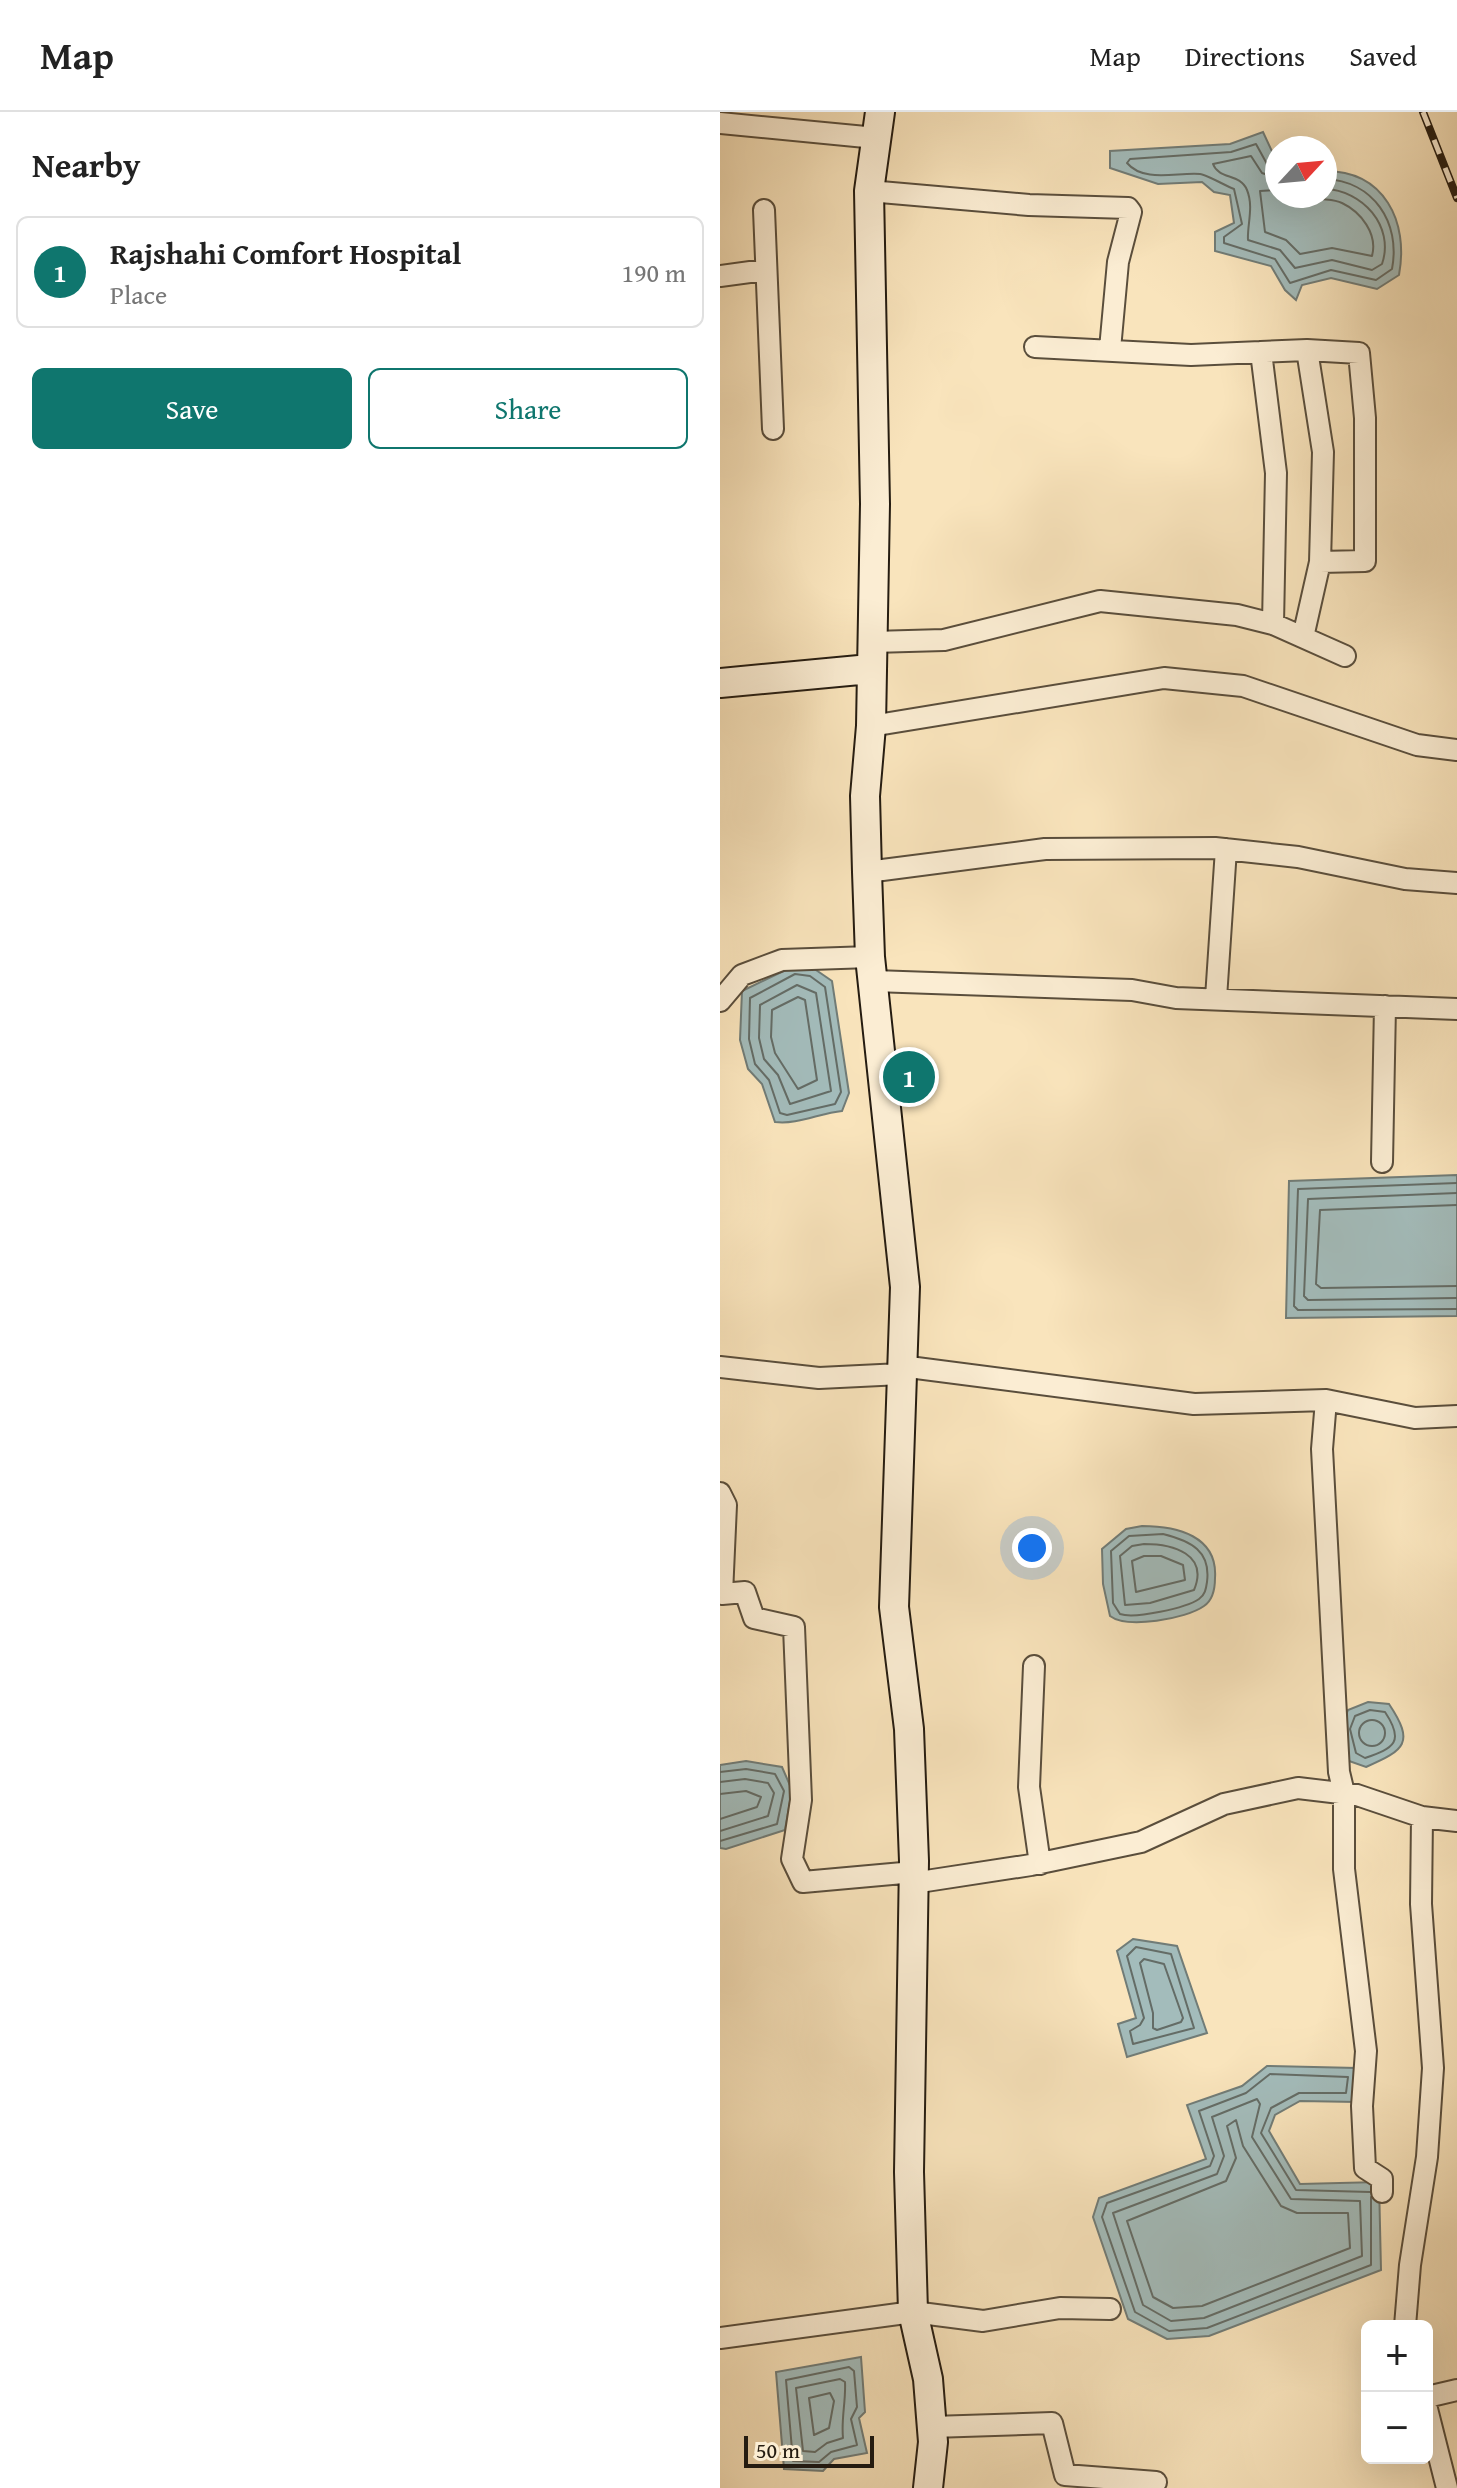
<!DOCTYPE html>
<meta charset="utf-8">
<style>
body{margin:0;font-family:"Gentium Book Plus",serif;background:#f6f6f6;color:#222}
.controls{position:absolute;right:24px;bottom:24px;display:grid;overflow:hidden;border-radius:12px;box-shadow:0 8px 32px #0002}
.controls button{width:72px;height:72px;display:grid;place-items:center;padding:0;border:0;border-bottom:2px solid #e0e0e0;background:#fff;color:#222;font:40px sans-serif}
.compass{position:absolute;left:545px;top:24px;width:72px;height:72px;border-radius:50%;background:#fff;box-shadow:0 8px 32px #0002;rotate:64deg}
.scale{position:absolute;left:24px;bottom:20px;width:130px;box-sizing:border-box;padding-left:8px;border:4px solid #251c11;border-top:0;font-size:22px;line-height:28px;white-space:nowrap;color:#251c11;-webkit-text-stroke:6px #fbedd3;paint-order:stroke}
.you{position:absolute;left:312px;top:1436px;width:28px;height:28px;margin:-20px;border:6px solid #fff;border-radius:50%;background:#1a73e8;box-shadow:0 0 0 12px #1a73e833}
.badge{display:grid;place-items:center;width:52px;height:52px;border-radius:50%;background:#0f766e;color:#fff;font-size:26px;font-weight:700}
.pin{position:absolute;translate:-50% -50%;border:4px solid #fff;box-shadow:0 2px 8px #0006}
.list{margin:0;padding:0;list-style:none}
h2{display:flex;justify-content:space-between;align-items:center;height:104px;margin:0;padding:0 32px;font-size:34px}
h2 small{font-size:26px;font-weight:400;color:#767676}
.list li{display:grid;grid-template-columns:52px 1fr auto;gap:24px;align-items:center;box-sizing:border-box;height:112px;margin:0 16px 16px;padding:0 16px;border:2px solid #e0e0e0;border-radius:12px}
.list b{display:block;font-size:30px;white-space:nowrap}
.list p{margin:0;font-size:26px;white-space:nowrap;color:#767676}
.list em{font-size:26px;font-style:normal;color:#767676}
.actions{display:flex;gap:16px;padding:24px 32px}
.actions a{flex:1;padding:18px 0;border:2px solid #0f766e;border-radius:12px;text-align:center;font-size:28px;color:#0f766e}
.actions .main{background:#0f766e;color:#fff}
.map{position:relative;flex:none;width:737px;height:2376px;overflow:hidden}
header{display:flex;align-items:center;gap:48px;box-sizing:border-box;height:112px;padding:0 40px;background:#fff;border-bottom:2px solid #e0e0e0}
header strong{font-size:38px}
nav{display:flex;gap:44px;margin-inline-start:auto;font-size:28px}
main{display:flex}
aside{flex:1;background:#fff}
.map>svg:first-child{display:block}
</style>
<header>
<strong>Map</strong>
<nav><a>Map</a><a>Directions</a><a>Saved</a></nav>
</header>
<main>
<aside>
<h2>Nearby<small></small></h2>
<ul class="list">
<li><span class="badge">1</span><div><b>Rajshahi Comfort Hospital</b><p>Place</p></div><em>190 m</em></li>
</ul>
<div class="actions"><a class="main">Save</a><a>Share</a></div>
</aside>
<div class="map">
<svg width="737" height="2376" viewBox="0 0 737 2376">
<rect width="100%" height="100%" fill="#f9e4bc"/>
<filter id="stains"><feTurbulence type="fractalNoise" baseFrequency=".0025" numOctaves="4"/><feColorMatrix values="0 0 0 0 .2 0 0 0 0 .09 0 0 0 0 .02 0 0 0 .5 -.17"/></filter>
<radialGradient id="worn" r=".72"><stop offset=".6" stop-color="#630" stop-opacity="0"/><stop offset="1" stop-color="#630" stop-opacity=".3"/></radialGradient>
<path fill="#a3bcbb" stroke="#717c77" stroke-width="2" d="M543,20l14,30v34h48v-25c59,0 84,50 74,104l-22,14 -46,-11 -29,7 -6,15 -11,-10 -14,-24 -56,-15v-19l19,-9 -4,-28 -16,-3 -12,-10 -44,2 -48,-16v-17l120,-7z
M74,854l19,2 19,13 17,112 -7,18c-22,2 -45,14 -67,11l-13,-38 -14,-15 -8,-29 2,-49z
M737,1063v141l-171,2 3,-137z
M422,1414c35,0 76,10 73,52 0,10 -2,22 -11,28 -18,13 -77,23 -94,10l-7,-32 -1,-35 24,-20z
M648,1590l21,2c26,39 16,46 -23,63l-17,-6 -8,-33 7,-18z
M26,1649l36,6 10,23 -7,40 -59,19 -6,-1v-83z
M413,1827l44,7 30,87 -80,24 -9,-33 18,-6 -19,-67z
M547,1954l90,2v34l-57,-1 -25,14 -6,16 31,53 79,-2 2,88 -172,66 -42,3 -39,-20 -35,-102 6,-19 107,-39 -19,-54 55,-19z
M141,2245l4,55 -6,6 8,35 -33,6 -11,12 -39,-2 -8,-97z"/>
<g fill="none" stroke-linecap="round" stroke-linejoin="round">
<path stroke="#646c66" stroke-width="2" d="M557,56l-10,-4 -11,-20 -25,8 -101,7 -3,4c17,20 50,9 73,11 7,1 26,12 34,15l8,35 -18,13v6l51,16 15,24 41,-13 45,10 16,-11c9,-47 -19,-88 -67,-90
M557,66l-15,-5 -11,-17 -38,8c6,16 27,9 34,26 7,17 0,35 1,50l32,10 15,18 37,-8 40,10 10,-6c13,-38 -20,-74 -57,-75
M557,78l-17,1 5,41 21,8 14,14 32,-6 40,8c6,-22 -11,-44 -30,-53 -10,-5 -22,-2 -32,-7
M75,862l15,2 15,11 16,105 -6,12 -48,11 -7,-2 -11,-33 -14,-16 -6,-25 1,-41z
M77,873l19,8 15,98 -41,13 -12,-29 -14,-16 -5,-21 1,-33z
M78,885l7,3 12,80 -19,9 -23,-36 -4,-16 1,-27z
M737,1071l-159,6 -4,117 4,4 159,-1
M737,1081l-149,6 -4,97 4,4 149,-2
M737,1093l-137,5 -4,74 5,4 136,-2
M443,1422c28,7 48,17 44,48 -1,7 -2,13 -8,17 -13,9 -64,20 -79,15l-7,-11 -2,-52 18,-15z
M424,1432c29,0 65,10 50,46l-44,13 -25,2 -5,-49 12,-10z
M424,1444h17l22,9 2,15 -49,12 -4,-31z
M650,1598l15,2c20,30 9,36 -20,46l-9,-5 -6,-24 5,-13z
M639 1621a13 13 0 1 1 26 0a13 13 0 1 1-26 0Z
M0,1660l26,-3 29,5 9,17 -7,33 -57,17
M0,1670l25,-3 23,4 6,10 -6,23 -48,15
M0,1682l26,-3 15,6 -4,10 -37,12
M416,1835l35,7 23,74 -61,16 -3,-13 10,-6 4,-7 -17,-62z
M424,1847l20,5 19,54 -2,4 -24,8 -4,-2v-15l-13,-50z
M537,1987l3,5 -8,33 39,62 69,2 2,55 -158,62 -33,3 -28,-16 -30,-92 104,-39 7,-18 -12,-39z
M516,2008l7,26 38,60 16,7h51l2,35 -148,58 -29,2 -20,-11 -26,-76 99,-40 10,-23 -9,-32z
M650,2080l-74,-2 -35,-57 10,-25 28,-15h47l2,-16 -78,-3 -24,19 -47,18 15,45 -4,10 -103,37 -5,14 33,95 34,19 38,-3 164,-63v-68
M129,2255l5,4 3,36 -6,12 6,26 -26,7 -12,10 -26,-1 -7,-81z
M120,2267l5,3c1,20 -4,36 -2,56l-16,5 -12,9 -12,-1 -7,-63z
M110,2281l4,8 -5,27 -15,7 -5,-37z"/>
<g stroke="#5a4e3c" stroke-width="24">
<path id="street" d="M0,11l156,15
M149,79l160,14 99,3 3,4 -13,50 -8,87
M44,98l9,219
M0,164l45,-6
M315,235l156,8 116,-5 16,102 -3,110 -17,75
M587,238l52,3 6,65v143l-45,1
M541,240l15,121 -3,151
M153,530l71,-2 156,-39 137,14 36,9 72,32
M151,614l293,-48 79,8 174,59 40,5
M147,760l178,-23 170,-1 83,9 107,22 52,4
M154,869l258,9 44,8 281,11
M496,886l10,-149
M0,889l22,-26 40,-15 88,-3
M662,1050l3,-156
M181,1254l293,38 132,-4 89,18 42,-2
M0,1255l99,11 82,-4
M606,1288l-4,49 17,323 5,21v76l22,182 -4,55 3,62 17,11v13
M0,1381l6,12 -4,89 23,-2 9,26 40,9 7,173 -9,59 11,23 111,-10
M314,1554l-5,121 11,77
M193,1771l118,-18 110,-23 83,-38 74,-16 59,7 65,22 35,4
M685,2214l5,-61 17,-108 6,-89 -12,-164 1,-87
M0,2226l193,-26 70,9 77,-13 50,1
M707,2285l30,-7
M707,2297l20,79
M212,2315l120,-4 13,52 91,7"/>
</g>
<g stroke="#251c11" stroke-width="32">
<path id="secondary" d="M160,0l-11,79 6,313 -4,222 -6,70 2,76 3,85 35,330 -11,320 15,122 5,132 -5,311 4,140 15,67 5,63 -5,46
M0,571l150,-14"/>
</g>
<use href="#street" stroke="#fbedd3" stroke-width="20"/>
<use href="#secondary" stroke="#fbedd3" stroke-width="28"/>
<g stroke="#251c11" stroke-width="8">
<path id="rail" d="M703,0l34,86"/>
</g>
<use href="#rail" stroke="#fbedd3" stroke-width="5" stroke-dasharray="15" stroke-linecap="butt"/>
</g>
<rect width="100%" height="100%" filter="url(#stains)"/>
<rect width="100%" height="100%" fill="url(#worn)"/>
</svg>
<div class="controls">
<button>+</button>
<button>−</button>
</div>
<svg class="compass" viewBox="-18 -18 36 36"><path d="M0-13l5 13h-10z" fill="#e53935"/><path d="M0 13l5-13h-10z" fill="#767676"/></svg>
<div class="scale">50 m</div>
<div class="you"></div>
<div class="pin badge" style="left:189px;top:965px">1</div>
</div>
</main>
